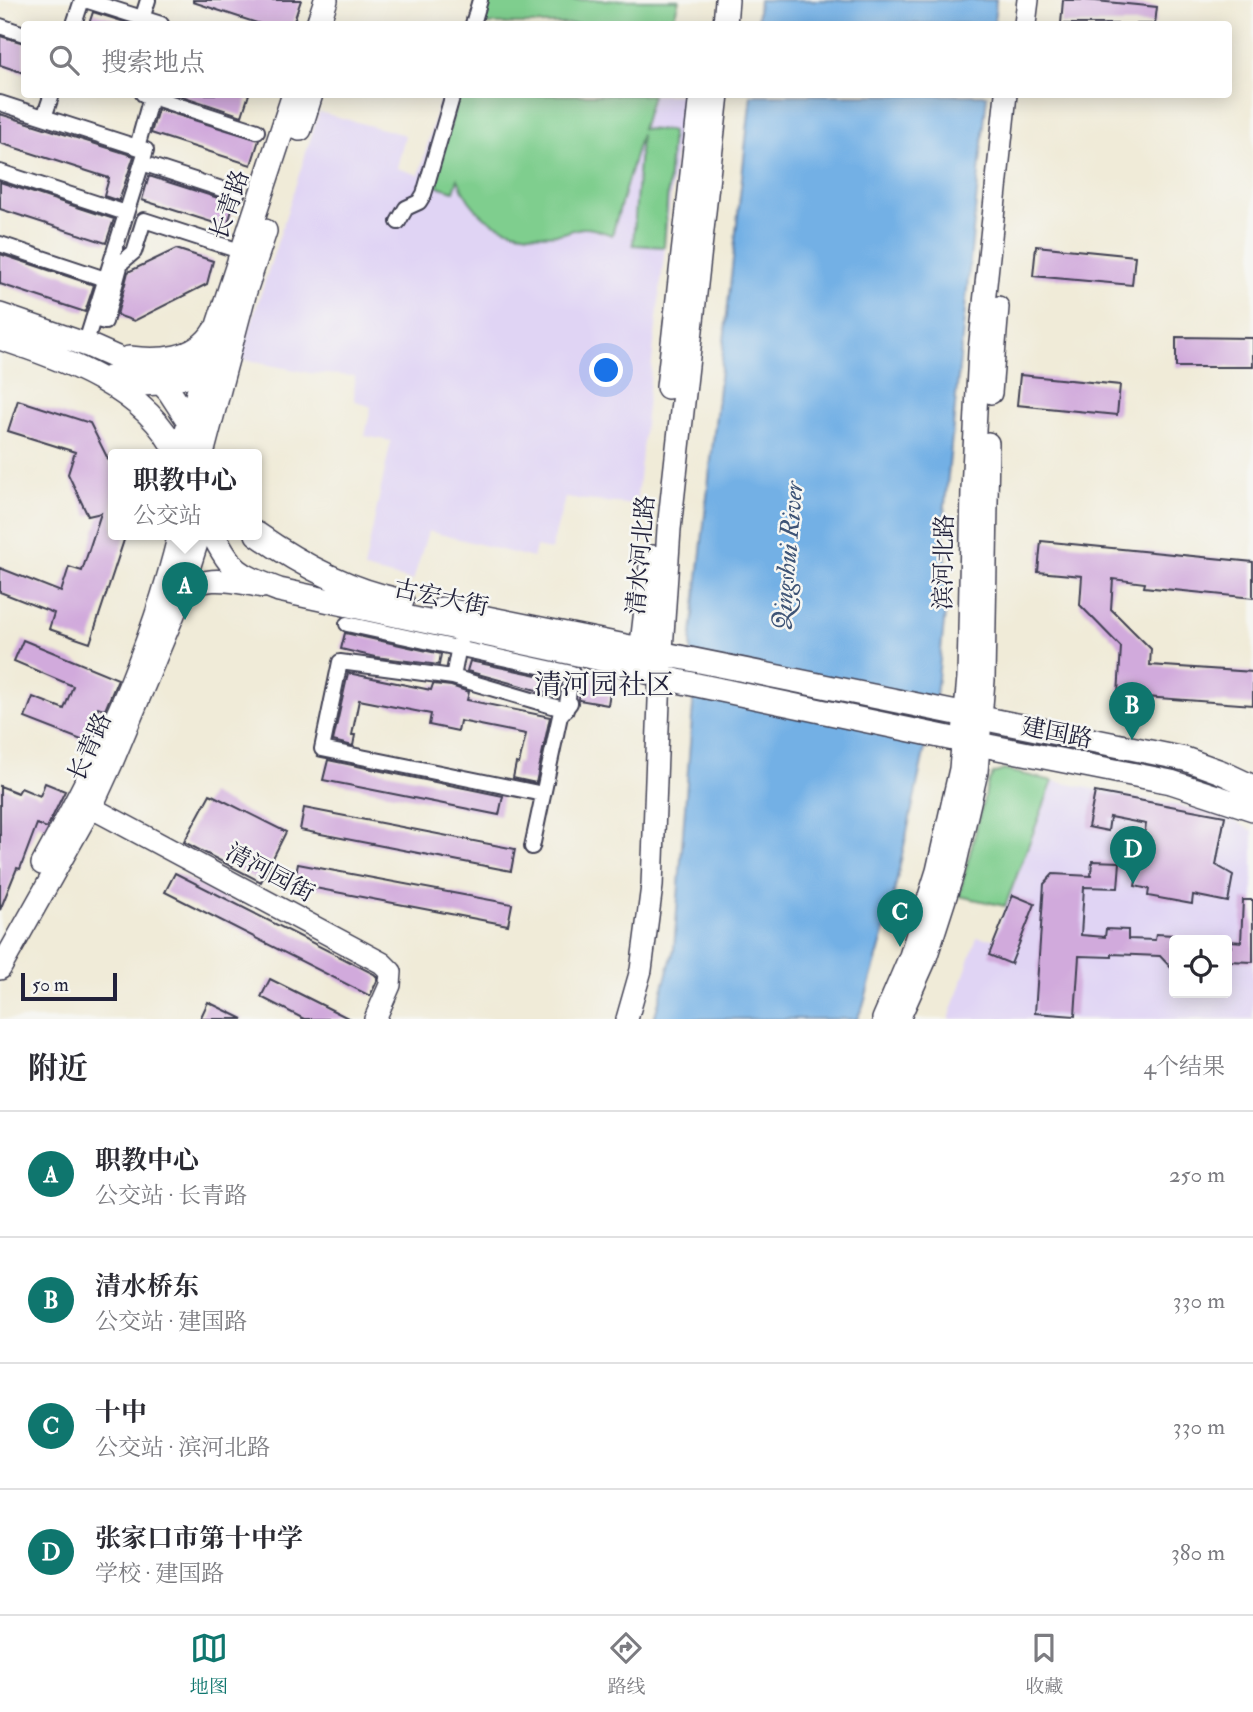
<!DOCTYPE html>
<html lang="zh">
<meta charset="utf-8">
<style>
body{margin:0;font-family:"IM FELL Double Pica","Noto Serif SC",serif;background:#f7f7f7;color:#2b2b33}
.controls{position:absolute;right:21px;bottom:21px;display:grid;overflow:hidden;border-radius:7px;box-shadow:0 4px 18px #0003}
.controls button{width:63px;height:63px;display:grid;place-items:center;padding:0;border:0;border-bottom:2px solid #e1e1e2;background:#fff;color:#2b2b33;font:35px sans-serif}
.scale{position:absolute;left:21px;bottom:18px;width:96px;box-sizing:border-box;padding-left:7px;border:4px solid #22223b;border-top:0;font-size:19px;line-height:24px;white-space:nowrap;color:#22223b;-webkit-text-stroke:5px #f6f6f2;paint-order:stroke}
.you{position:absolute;left:607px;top:371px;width:24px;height:24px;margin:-18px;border:5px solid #fff;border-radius:50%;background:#1a73e8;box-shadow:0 0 0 10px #1a73e833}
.badge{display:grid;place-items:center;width:46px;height:46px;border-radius:50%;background:#0f766e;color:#fff;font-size:23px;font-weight:700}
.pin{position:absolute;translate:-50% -58px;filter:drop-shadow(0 2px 4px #0008)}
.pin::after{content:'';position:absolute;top:37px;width:24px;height:21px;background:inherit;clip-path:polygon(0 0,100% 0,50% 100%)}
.popup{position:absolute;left:108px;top:449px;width:154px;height:91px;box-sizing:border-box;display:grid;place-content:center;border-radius:7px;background:#fff;filter:drop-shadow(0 2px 5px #0005);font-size:23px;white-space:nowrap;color:#7c7c81}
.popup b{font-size:26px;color:#2b2b33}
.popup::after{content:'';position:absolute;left:50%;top:100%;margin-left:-14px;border:14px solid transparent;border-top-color:#fff}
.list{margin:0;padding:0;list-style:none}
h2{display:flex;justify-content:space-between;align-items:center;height:91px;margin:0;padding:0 28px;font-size:30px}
h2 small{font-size:23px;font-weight:400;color:#7c7c81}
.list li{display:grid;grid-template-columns:46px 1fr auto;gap:21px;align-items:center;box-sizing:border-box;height:126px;padding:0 28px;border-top:2px solid #e1e1e2}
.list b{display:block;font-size:26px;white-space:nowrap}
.list p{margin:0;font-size:23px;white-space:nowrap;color:#7c7c81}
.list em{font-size:23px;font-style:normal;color:#7c7c81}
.icon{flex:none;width:38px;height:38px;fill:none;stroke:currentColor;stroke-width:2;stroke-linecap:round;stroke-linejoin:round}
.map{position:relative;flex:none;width:1253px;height:1019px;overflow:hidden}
.search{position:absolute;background:#fff;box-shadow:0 4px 18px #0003;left:21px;right:21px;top:21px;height:77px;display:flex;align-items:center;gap:18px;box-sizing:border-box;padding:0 24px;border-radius:7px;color:#7c7c81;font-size:26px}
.sheet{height:595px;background:#fff}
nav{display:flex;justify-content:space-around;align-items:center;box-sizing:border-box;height:98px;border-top:2px solid #e1e1e2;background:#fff;font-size:19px;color:#7c7c81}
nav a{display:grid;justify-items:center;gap:4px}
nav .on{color:#0f766e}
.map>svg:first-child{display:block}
</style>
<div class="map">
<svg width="1253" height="1019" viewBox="0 0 1253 1019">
<rect width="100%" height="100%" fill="#f6f6f2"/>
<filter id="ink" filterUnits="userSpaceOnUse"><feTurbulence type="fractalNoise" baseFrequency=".0143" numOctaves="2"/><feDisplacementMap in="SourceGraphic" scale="14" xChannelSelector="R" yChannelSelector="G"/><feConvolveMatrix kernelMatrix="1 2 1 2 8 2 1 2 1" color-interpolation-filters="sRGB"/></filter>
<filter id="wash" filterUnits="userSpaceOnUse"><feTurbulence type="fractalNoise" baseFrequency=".00686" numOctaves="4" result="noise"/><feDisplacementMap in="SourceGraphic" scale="28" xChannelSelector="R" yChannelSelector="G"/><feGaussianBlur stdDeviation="1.57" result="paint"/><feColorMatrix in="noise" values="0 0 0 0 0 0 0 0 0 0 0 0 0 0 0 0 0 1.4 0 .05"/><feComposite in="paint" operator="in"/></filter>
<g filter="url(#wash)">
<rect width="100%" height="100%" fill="#f0ebd8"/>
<path fill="#e0d4f4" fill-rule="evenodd" d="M441,95h241l-46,410 -71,-7 -14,52 -15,-3 -3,11 -105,-27 -15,50 -49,-12 27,-128 -26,-5 6,-29 -17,-7 1,-24 -45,-3 -70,-14 79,-247 86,23 -8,33 22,7z
M1053,781l169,33 31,17v188h-304l28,-82 17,2zM1174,940h53v53h-53z"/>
<path fill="#7fce8e" stroke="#507864" stroke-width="2" d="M486,0h193l-7,24h-193z
M459,95h193l-10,34 30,2 -8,116 -31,-2 8,-111 -29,101c-9,-3 -18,-7 -27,-7 -8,-1 -17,5 -26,6 -46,4 -84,-9 -101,-55l-4,12 -21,-6z
M1004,770l49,11 -48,125 -46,-10 29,-113 5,-9z"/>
<path fill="#73b0e5" stroke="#4a6990" stroke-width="2" d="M759,0h237l-2,24h-237z
M751,95h236l-44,429 5,62 -12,110 -46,216 -27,94 -6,13h-203l20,-70 19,-244 -2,-63z"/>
<g id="blocks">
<path fill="#d1aadc" d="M193,0h108l-8,24h-33l-67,-22z
M1063,0h23l71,7 -2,17h-94z
M93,12l38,12h-42z
M0,36l24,7v30l-24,-8z
M176,94h73l-7,22z
M158,109l101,31 -8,25 -100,-32z
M0,114l134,42 -15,45 -15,-5 5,-18 -109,-35z
M149,176l85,27 -7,24 -85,-27z
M0,182l114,37 -8,24 -106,-34z
M1036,246l99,10 -3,29 -99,-9z
M176,249l37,12 -6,23 -73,37 -17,-6 11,-43z
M0,254l94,31 -9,27 -85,-28z
M1176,337l77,1v29h-77z
M1020,375l100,10 -3,30 -100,-10z
M18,400l72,23 23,46v65h13l-36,109 -41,-14 5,-16 -54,-21v-24l61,24 8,-25 13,4 19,-58 -13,3 -20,-42 7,-22 -67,-21z
M1041,541l212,21v36l-109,-11 1,-4 -32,-4 -2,30 40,40 -1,16 103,7v33l-135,-10 3,-48 -41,-42 2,-29 -44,-4z
M345,633l96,21 -2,11 -64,-8 -34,-8z
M23,640l95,39 -13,31 -7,-3 -14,34 -59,-23 8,-21 31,12 9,-23 -59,-25z
M470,661l91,19 -3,16 -91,-25z
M348,673l83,17 2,-6 18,2 18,6 -2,8 83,17 -14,66 -23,-5 3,-15 3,1 7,-30 -66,-13 -2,10 -29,-6 2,-11 -72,-14 -7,35h3l-2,11 -20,-5z
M584,674l28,5 -4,26 -29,-5 2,-22 2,1z
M328,760l175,36 -4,19 -176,-35z
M45,783l20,8 -18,37 -10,-4 -17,45 -3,-1 -17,42v-124l18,7 3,-5 19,8z
M1095,792l130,24 -9,49 17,10 -5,27 -35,-7 -1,9 -44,-8 1,-7 -14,-3 11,-62 -36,-7 -2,14 -20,-4z
M210,794l76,38 -25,50 -77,-40z
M304,808l211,41 -4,22 -211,-41z
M1092,861l28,1 -2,26 -34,-1 -3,48 24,2 1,-8 22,1v9l27,1 1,-6 18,1v36l-14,-15 -48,-2v3l-33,-1 -4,60 -40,-3 9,-129 9,-10 38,2z
M298,864l214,40 -4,21 -214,-41z
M175,873l199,101 3,3v4l-7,15 -205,-104z
M1013,895l22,9 -24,60 -22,-9z
M1243,900h10v62l-26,-1v-14h4v-6l10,1z
M270,979l80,40h-46l-43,-22z
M208,1002l35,17h-43z"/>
</g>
</g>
<g filter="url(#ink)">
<use href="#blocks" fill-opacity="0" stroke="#414053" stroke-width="2"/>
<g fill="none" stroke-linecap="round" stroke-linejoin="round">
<g stroke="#414053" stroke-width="18">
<path id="street" d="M85,0l76,24
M142,19l6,-19
M74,24l8,-24
M473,24l7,-24
M0,26l24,8
M143,94l114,37
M0,103l146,47 -61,195
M44,117l8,-23
M137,147l14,-50
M142,163l95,31
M0,172l126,41
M398,222l8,-14 13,-6 5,-8 29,-100
M0,244l105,35
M93,319l12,3 16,-59 13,-11 10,-32 105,34
M347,624l225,49 -6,37 -113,-33 -113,-15 -18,87 221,45
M453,677l7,-36
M532,847l26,-122 2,-9 10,-13"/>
</g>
<g stroke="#414053" stroke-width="24">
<path id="secondary" d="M1025,24l3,-24
M991,393l7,-86
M181,600c16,-30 54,-18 82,-13
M79,801l303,162 9,9 -1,13 -15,34
M42,864c58,-105 109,-213 137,-330
M0,969l95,-169 17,-37 63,-151 25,-78
M627,1019l14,-49 11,-84 8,-211
M883,1019l27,-63 27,-85 23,-102 8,-92 4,-187 7,-139 27,-257
M899,1019l26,-58 29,-90 23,-99 7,-92 4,-237"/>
</g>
<g stroke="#414053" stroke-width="26">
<path id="primary" d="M318,24l8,-24
M725,24l2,-24
M300,129l11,-35
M0,315l90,31 63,28 16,17 26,40
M0,338c63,21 147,50 177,116
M129,358c30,4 68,2 85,-27
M109,378c42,12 65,4 104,-13
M668,387l33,-293
M187,454v-24l32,-108 75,-228
M202,454l43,-163 20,-60
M213,534c19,39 27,41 66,56l331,71 68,20 285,60 208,41 82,27
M257,534c44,31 91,56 145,67
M442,609l743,150 36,13 32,15
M640,662l12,-105
M660,665l9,-136 48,-435"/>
</g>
<use href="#street" stroke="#fff" stroke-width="14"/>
<use href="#secondary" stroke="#fff" stroke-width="21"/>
<use href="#primary" stroke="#fff" stroke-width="23"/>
</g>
</g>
<g text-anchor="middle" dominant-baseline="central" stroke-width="5" stroke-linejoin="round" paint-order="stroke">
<g font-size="24" fill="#22223b" stroke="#f6f6f2">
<text transform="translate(230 205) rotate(-71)">长青路</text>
<text transform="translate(641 555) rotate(-85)">清水河北路</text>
<text transform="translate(944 562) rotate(-89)">滨河北路</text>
<text transform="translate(441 598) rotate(12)">古宏大街</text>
<text transform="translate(1057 733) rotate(11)">建国路</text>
<text transform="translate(90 747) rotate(-66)">长青路</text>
<text transform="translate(270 873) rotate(28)">清河园街</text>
</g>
<g font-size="26" font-style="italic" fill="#3e5476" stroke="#f6f6f2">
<text transform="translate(788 556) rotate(-85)">Qingshui River</text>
</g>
<g font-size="28" fill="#22223b" stroke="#f6f6f2">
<text x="604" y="685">清河园社区</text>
</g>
</g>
</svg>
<div class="controls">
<button><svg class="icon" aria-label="locate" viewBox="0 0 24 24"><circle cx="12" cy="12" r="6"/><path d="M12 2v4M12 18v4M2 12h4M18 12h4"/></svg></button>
</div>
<div class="scale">50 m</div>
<div class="you"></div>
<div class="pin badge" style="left:185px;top:620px">A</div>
<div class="popup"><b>职教中心</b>公交站</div>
<div class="pin badge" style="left:1132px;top:740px">B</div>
<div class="pin badge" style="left:900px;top:947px">C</div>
<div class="pin badge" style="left:1133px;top:884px">D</div>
<div class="search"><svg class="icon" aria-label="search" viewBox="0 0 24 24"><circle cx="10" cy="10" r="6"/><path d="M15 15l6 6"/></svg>搜索地点</div>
</div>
<section class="sheet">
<h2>附近<small>4个结果</small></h2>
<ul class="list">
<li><span class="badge">A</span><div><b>职教中心</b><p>公交站 · 长青路</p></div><em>250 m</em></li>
<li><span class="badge">B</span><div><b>清水桥东</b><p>公交站 · 建国路</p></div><em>330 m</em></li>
<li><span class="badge">C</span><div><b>十中</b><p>公交站 · 滨河北路</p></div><em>330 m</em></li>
<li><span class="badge">D</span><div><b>张家口市第十中学</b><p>学校 · 建国路</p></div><em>380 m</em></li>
</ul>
</section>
<nav>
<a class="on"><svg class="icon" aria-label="map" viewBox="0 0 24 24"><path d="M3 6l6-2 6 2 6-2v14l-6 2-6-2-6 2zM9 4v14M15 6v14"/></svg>地图</a>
<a><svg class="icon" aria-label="directions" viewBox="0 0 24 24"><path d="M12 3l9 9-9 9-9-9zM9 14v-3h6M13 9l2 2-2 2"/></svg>路线</a>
<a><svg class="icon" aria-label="saved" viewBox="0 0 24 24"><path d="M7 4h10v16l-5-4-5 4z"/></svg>收藏</a>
</nav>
